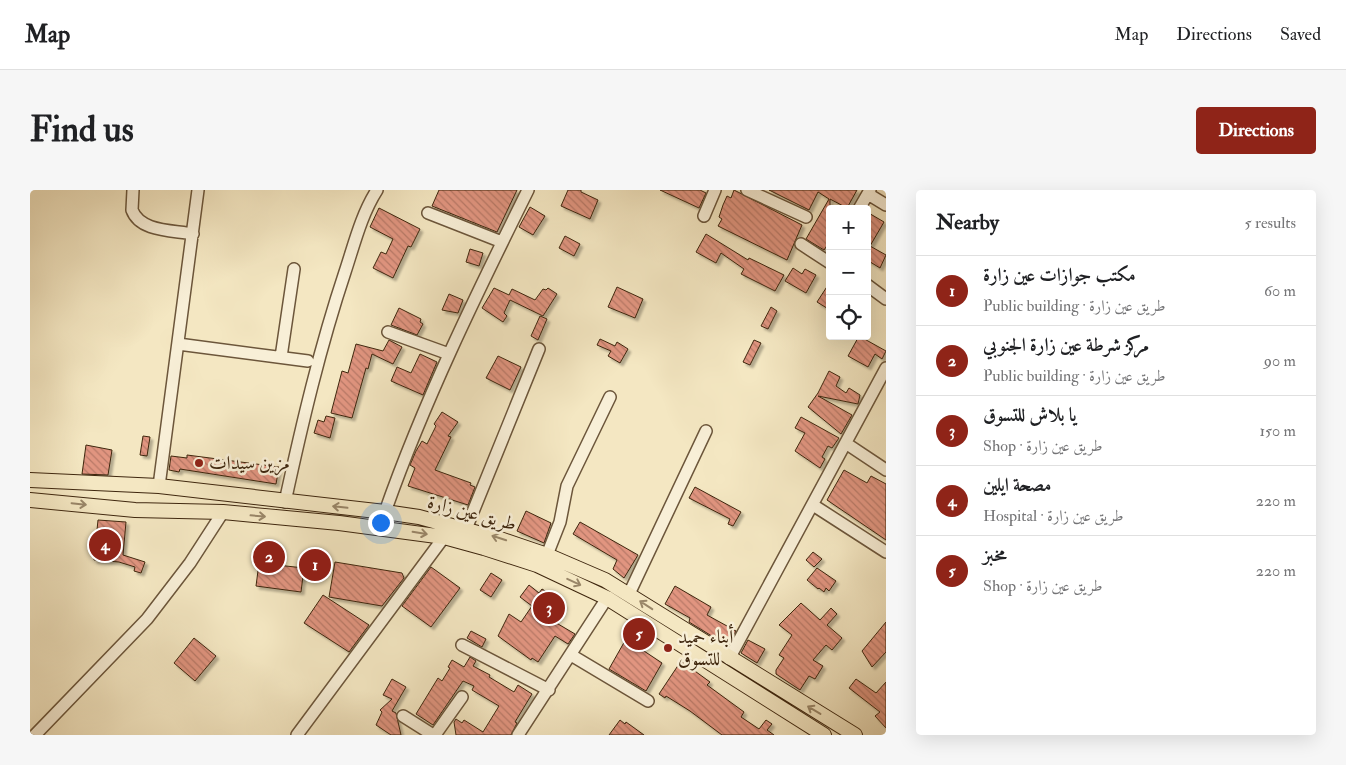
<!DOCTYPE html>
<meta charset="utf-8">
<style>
body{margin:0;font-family:"IM FELL Double Pica",Amiri,serif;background:#f6f6f6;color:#202124}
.controls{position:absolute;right:15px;top:15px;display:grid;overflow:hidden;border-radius:5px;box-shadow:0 5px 20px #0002}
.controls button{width:45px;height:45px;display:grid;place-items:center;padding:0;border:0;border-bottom:1px solid #e0e0e0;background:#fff;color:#202124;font:25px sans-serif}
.you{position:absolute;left:350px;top:332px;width:18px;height:18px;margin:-12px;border:4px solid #fff;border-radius:50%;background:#1a73e8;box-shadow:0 0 0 8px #1a73e833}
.badge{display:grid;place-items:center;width:32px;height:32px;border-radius:50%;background:#8f2418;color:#fff;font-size:16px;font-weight:700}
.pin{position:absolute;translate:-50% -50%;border:2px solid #fff;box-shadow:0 1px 5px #0006}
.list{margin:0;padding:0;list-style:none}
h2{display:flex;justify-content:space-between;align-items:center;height:65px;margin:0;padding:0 20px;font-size:21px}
h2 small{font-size:16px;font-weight:400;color:#757577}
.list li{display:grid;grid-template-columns:32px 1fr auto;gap:15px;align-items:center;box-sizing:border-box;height:70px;padding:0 20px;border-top:1px solid #e0e0e0}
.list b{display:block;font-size:19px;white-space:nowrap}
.list p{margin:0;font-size:16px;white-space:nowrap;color:#757577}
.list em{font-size:16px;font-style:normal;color:#757577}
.icon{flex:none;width:28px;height:28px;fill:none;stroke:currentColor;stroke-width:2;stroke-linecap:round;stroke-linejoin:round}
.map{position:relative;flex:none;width:856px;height:545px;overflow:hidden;border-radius:5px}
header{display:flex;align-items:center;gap:30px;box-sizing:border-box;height:70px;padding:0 25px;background:#fff;border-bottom:1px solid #e0e0e0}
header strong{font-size:24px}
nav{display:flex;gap:28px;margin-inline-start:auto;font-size:18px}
.intro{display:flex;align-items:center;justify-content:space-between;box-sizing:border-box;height:120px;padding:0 30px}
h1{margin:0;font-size:35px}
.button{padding:12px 22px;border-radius:5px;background:#8f2418;color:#fff;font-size:18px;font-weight:700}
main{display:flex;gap:30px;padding:0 30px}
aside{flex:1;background:#fff;border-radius:5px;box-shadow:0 5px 20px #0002}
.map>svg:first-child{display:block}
</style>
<header>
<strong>Map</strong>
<nav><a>Map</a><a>Directions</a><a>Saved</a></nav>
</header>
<div class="intro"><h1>Find us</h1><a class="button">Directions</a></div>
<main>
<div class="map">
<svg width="856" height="545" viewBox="0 0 856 545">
<defs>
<pattern id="building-back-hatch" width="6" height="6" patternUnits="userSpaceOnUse" patternTransform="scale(1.25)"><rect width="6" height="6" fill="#e19580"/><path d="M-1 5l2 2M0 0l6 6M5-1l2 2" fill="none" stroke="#b87967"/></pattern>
<filter id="shadow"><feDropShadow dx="3" dy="3" stdDeviation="1" flood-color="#0004"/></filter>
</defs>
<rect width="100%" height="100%" fill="#f4e7c2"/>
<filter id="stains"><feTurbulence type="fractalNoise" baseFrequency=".004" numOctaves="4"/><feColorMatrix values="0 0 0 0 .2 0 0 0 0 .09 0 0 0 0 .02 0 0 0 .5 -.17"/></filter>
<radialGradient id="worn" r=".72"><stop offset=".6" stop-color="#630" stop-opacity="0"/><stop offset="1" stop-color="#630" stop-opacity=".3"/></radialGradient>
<path fill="url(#building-back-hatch)" stroke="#3e260e" filter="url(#shadow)" d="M409,0h78l-20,42 -65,-26z
M538,0h13v2l17,8 -8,19 -29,-13z
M630,0h40l6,3 -7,15z
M704,0l68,35 -15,35 -69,-34 4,-7 -3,-2 4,-12 4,-9 4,2z
M739,0h88l-10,18 -17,-9v42l-6,9 -18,-11 23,-40 -11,-7 -9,18z
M500,17l15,9 -12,19 -14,-8z
M349,18l41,21 -9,18 -3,-1 -15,32 -20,-10 8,-16 5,2 7,-15 -23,-12z
M837,22l17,10 -14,24 16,9 -6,13 -13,-8z
M676,44l42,26 1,-2 35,17 -9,16 -34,-17 3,-5 -23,-16 -5,10 -20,-11z
M535,46l15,8 -6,12 -15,-8z
M440,59l13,4 -4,13 -13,-4z
M763,78l9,6 3,-5 11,6 -10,18 -21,-12z
M800,92v28l-13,-8z
M587,97l26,12 -8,19 -27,-11z
M464,98l15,7 3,-6 23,11 8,-11 3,1 2,-2 9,6 -14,22 -33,-16 -6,13 3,3 -4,6 -21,-14z
M419,104l14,6 -5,13 -16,-3z
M741,117l6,4 -9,18 -7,-3z
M369,118l22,11 -1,3 3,2 -6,11 -26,-10z
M510,126l7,3 -9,21 -7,-4z
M829,146l27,15 -4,8 -7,-5 -7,13 -20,-11z
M570,149l15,7 2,-4 11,7 -8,14 -12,-7 3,-5 -14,-6z
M359,150l13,7 -9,17 -21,-10 -4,15 -2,-1 -14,50 -21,-5 11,-42 6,2 8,-29 27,7z
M724,150l7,3 -11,22 -7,-3z
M390,164l17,8 -14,33 -32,-14 6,-14 14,6z
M468,166l23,11 -11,23 -24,-12z
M799,181l11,6 -4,9 10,7 3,-5 11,7 -2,9 -40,-8 34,19 -11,19 -33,-27 10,-14z
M412,222l16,10 -10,14 3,1 -16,33 36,13 -1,2 5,2 -7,18 -60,-19 7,-18 -5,-3 6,-14 6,-10 5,3 9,-18 -2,-2z
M296,226l9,2 -5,20 -16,-5 4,-13 6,2z
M771,227l38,21 -7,10 -4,-2 -6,11 3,2 -5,9 -25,-17 10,-18 -10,-5z
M113,246l7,1 -3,19 -7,-1z
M56,255l26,5 -4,25 -26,-1z
M157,265l92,12 -3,17 -96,-15 -1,3 -10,-2 2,-14 16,2z
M814,280l23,13 4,-7 15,8v56l-59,-40z
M665,297l46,25 -8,14 -5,-2 2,-5 -41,-21z
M496,321l25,12 -7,20 -27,-12z
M68,330l28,2 -3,33 22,7 -4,11 -7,-2 1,-4 -16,-5 -25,-2z
M550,332l58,33 -14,23 -11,-9 4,-9 -44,-26z
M783,362l9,7 -8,8 -8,-7z
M305,372l67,11 2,5 -22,28 -53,-9z
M229,373l45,5 -3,24 -45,-6z
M401,377l29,21 -29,39 -29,-21z
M787,378l19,13 -7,10 -3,-3 -2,4 -5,-4 -1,1 -11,-9z
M461,383l11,7 -11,17 -11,-7z
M499,395l10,8 3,-4 18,11 -1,2 5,3 -11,16 22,13 -7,10 -13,-8 -17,26 -6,-4 -1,2 -33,-24 11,-22 12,8 11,-16 -12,-9z
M645,396l36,21 -4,8 29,16 -8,15 -39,-24 1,-4 -25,-14z
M293,405l46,30 -20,27 -45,-29z
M771,413l19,17 11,-12 6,6 -10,11 15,13 -10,12 -6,-5 -13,15 10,6 -8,13 -6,-3 -9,14 -24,-16v-4l8,-12 -5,-3 13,-20 -13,-10z
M856,432v30l-14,15 -10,-16z
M441,441l15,8 -4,8 -15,-9z
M164,448l22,18 -21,25 -21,-18z
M596,449l36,24 -16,28 -37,-22z
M718,450l17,9 -8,14 -16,-10z
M440,467l6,4 -3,5 17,9 -1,2 25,15 4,-7 14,9 -17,28 2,1 -6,12h-55l-2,-13 2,-3 6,4 2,-3 19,12 16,-26 -27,-16 2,-4 -11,-5 -30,44 -17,-11 22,-36 4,3 8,-13 -2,-1 4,-7 12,7z
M651,471l29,21 -3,3 37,27 -3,5 18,12 7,-9 6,4 -5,6 7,5h-52l-32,-24 -24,-15 -1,2 -6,-4z
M362,489l14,8 -14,24 4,2 5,22h-10l-15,-10 6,-13 -2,-2 12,-11 -9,-4z
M826,489l20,14 10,-11v46l-11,-12 5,-4 -31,-24z
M590,530l5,4 1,-2 18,13h-35z"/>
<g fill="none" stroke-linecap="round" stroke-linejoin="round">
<g stroke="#6c563b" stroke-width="14">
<path id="minor" d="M103,0l-1,20c8,22 41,20 61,24
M717,0l59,27
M838,4l18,11
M829,19l11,-19
M398,23l74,29
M674,26l11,-26
M771,54l29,19
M837,95l19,14
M358,142l61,22
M148,154l130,17
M251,167l13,-88
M817,254l39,26
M129,296l39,-296
M255,312c17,-78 35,-155 60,-230 9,-27 16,-57 32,-82
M783,315l73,47
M355,322c39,-111 91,-217 143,-322
M436,339l73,-180
M517,365l13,-33 7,-36 43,-89
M599,404l77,-163
M432,455l87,45
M541,465l77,46
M699,469l157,-291
M373,526l30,19
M5,545l112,-116 43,-56 33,-51
M267,545l147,-198
M405,545l27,-38
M488,545l89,-137"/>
</g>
<g stroke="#3e260e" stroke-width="16">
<path id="major" d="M0,290l129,6 226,26 34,5 81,22 47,16 58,25 250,155
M0,310l105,10 88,2 116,11 105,14 40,11 53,17 70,33 217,137"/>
</g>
<use href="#minor" stroke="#f8efd7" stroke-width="11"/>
<use href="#major" stroke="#f4e7c2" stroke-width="14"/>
</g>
<defs><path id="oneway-shaft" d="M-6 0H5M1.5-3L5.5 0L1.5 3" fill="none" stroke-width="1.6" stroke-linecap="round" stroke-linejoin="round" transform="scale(1.25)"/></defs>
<g stroke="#998668">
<use href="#oneway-shaft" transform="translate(49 314) rotate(6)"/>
<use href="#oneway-shaft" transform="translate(310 317) rotate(-174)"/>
<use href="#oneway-shaft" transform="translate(228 326) rotate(5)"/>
<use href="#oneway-shaft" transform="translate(390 343) rotate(9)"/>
<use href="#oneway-shaft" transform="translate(469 348) rotate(-162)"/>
<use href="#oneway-shaft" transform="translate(544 392) rotate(25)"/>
<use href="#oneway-shaft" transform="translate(616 415) rotate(-147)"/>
<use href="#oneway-shaft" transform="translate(784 520) rotate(-149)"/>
</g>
<g fill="#8f2418" stroke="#f8efd7" stroke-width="2">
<circle cx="169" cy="273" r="5"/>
<circle cx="638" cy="458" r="5"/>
</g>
<g text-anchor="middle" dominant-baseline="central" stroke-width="5" stroke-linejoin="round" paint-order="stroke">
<g font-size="19" fill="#3e260e" stroke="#f8efd7" text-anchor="start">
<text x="179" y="273">مزين سيدات</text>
<text x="648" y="447">أبناء حميد<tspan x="648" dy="22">للتسوق</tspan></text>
</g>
<g font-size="19" fill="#3e260e" stroke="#f8efd7">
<text transform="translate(442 323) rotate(15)">طريق عين زارة</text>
</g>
</g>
<rect width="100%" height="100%" filter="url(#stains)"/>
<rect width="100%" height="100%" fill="url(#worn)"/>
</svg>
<div class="controls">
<button>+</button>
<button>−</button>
<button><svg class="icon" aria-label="locate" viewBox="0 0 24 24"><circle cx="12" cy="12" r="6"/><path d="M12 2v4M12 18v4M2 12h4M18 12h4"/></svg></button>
</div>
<div class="you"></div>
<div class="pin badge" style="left:285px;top:375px">1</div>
<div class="pin badge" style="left:239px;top:367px">2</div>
<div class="pin badge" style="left:519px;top:418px">3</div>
<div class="pin badge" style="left:75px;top:355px">4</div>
<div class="pin badge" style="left:609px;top:444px">5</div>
</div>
<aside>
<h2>Nearby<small>5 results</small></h2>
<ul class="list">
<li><span class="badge">1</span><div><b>مكتب جوازات عين زارة</b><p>Public building · طريق عين زارة</p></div><em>60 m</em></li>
<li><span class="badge">2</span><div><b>مركز شرطة عين زارة الجنوبي</b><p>Public building · طريق عين زارة</p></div><em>90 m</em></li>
<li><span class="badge">3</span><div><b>يا بلاش للتسوق</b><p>Shop · طريق عين زارة</p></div><em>150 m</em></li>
<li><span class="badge">4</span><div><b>مصحة ايلين</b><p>Hospital · طريق عين زارة</p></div><em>220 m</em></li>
<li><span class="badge">5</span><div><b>مخبز</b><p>Shop · طريق عين زارة</p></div><em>220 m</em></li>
</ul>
</aside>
</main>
